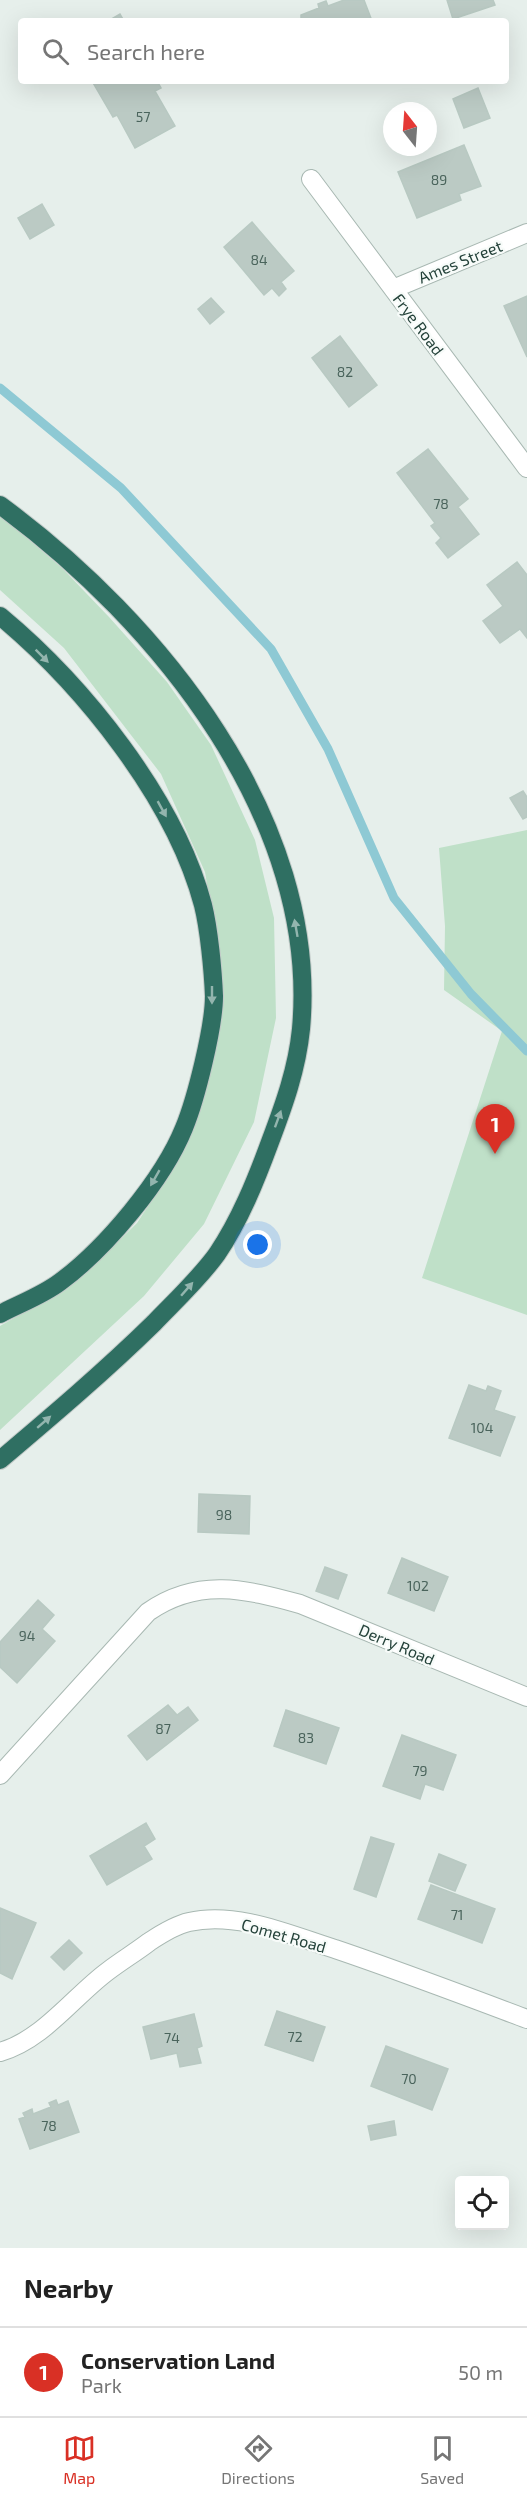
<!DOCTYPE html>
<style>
body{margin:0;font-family:"Exo 2",sans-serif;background:#f6f6f6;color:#222}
.controls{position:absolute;right:18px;bottom:18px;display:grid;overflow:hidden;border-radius:6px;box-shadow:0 6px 24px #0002}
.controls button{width:54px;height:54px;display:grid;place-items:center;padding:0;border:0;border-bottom:2px solid #e0e0e0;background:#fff;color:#222;font:30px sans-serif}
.compass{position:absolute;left:383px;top:102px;width:54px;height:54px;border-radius:50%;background:#fff;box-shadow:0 6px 24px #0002;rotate:343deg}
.you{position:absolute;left:258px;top:1245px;width:21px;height:21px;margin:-15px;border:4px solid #fff;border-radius:50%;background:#1a73e8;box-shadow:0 0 0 9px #1a73e833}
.badge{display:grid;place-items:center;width:39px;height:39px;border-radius:50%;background:#d93025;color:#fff;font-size:20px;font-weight:700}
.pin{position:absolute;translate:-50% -50px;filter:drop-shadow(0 2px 3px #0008)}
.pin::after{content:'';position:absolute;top:32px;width:21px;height:18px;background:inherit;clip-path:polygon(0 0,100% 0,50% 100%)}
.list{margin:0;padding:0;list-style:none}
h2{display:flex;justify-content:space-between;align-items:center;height:78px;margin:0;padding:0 24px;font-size:26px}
h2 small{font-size:20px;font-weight:400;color:#767676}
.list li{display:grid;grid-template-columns:39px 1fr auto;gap:18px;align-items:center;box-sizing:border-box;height:90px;padding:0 24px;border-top:2px solid #e0e0e0}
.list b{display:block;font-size:22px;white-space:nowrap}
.list p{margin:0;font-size:20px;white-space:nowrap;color:#767676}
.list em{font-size:20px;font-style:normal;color:#767676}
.icon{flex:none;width:33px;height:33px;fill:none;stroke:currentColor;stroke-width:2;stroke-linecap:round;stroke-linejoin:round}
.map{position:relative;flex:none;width:527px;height:2248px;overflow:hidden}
.search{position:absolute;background:#fff;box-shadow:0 6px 24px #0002;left:18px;right:18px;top:18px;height:66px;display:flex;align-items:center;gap:15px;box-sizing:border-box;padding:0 21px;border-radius:6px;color:#767676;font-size:22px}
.sheet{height:168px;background:#fff}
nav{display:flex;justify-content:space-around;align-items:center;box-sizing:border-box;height:84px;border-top:2px solid #e0e0e0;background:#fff;font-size:16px;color:#767676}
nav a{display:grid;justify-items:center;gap:3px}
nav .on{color:#d93025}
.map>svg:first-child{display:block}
</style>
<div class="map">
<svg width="527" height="2248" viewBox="0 0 527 2248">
<rect width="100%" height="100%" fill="#e6efeb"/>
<path fill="#bfe0c8" d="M0,515l62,53 47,49 58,65 44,63 44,95 19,78 2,100 -22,104 -50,102 -60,72 -144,134v-104l39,-22 49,-33 49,-48 38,-58 27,-63 16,-151 -13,-79 -44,-98 -97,-126 -64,-58z
M527,830v485l-105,-37 80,-247 -58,-41 1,-64 -6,-78z"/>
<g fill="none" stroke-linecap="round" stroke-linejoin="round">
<path stroke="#8ec9d4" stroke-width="9" d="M0,388l121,100 150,161 57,100 66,149 77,96 56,57"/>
</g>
<path fill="#bbcac4" stroke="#b8c9c2" stroke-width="1.5" d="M344,0h20l8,21h-71v-6l18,-7 -1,-4 8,-3 2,5z
M447,0h46l2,5 -42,14z
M120,14l4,7h-16z
M92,81h65l4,7 -6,3 20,35 -40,22 -18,-33 -4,2z
M478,88l12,30 -26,10 -11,-29z
M464,145l17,41 -22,8 2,6 -44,18 -19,-46z
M42,204l12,21 -24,14 -12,-21z
M252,222l42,49 -13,11 5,7 -7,7 -7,-8 -8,7 -40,-48z
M527,296v61l-23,-51z
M211,298l13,14 -14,12 -12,-15z
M340,336l37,49 -28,22 -37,-49z
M428,449l40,50 -10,8 21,27 -31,24 -12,-15 5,-5 -10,-12 4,-3 -38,-50z
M517,562l10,13v63l-7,-9 -20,14 -17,-22 20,-15 -16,-21z
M523,791l4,6v20l-4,2 -13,-21z
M469,1385l17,6 2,-5 13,5 -7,19 21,7 -15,39 -51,-18z
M199,1494l51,2 -1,38 -51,-2z
M402,1558l46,19 -14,34 -46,-18z
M325,1567l22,8 -9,24 -22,-8z
M38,1600l16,15 -12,14 13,12 -38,42 -17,-16v-25z
M168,1705l9,10 11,-8 10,13 -51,40 -19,-24z
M286,1710l53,18 -13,36 -52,-18z
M402,1735l54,20 -13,35 -18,-6 -5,15 -37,-13z
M146,1823l9,16 -11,7 8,13 -45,26 -17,-29z
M371,1837l23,7 -18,53 -22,-8z
M439,1854l27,11 -11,26 -26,-10z
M431,1885l64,24 -13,34 -64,-24z
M0,1908l36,15 -24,56 -12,-6z
M69,1940l13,13 -18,17 -13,-13z
M277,2011l48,16 -12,34 -48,-16z
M194,2014l8,32 -5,2 4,15 -21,4 -3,-14 -26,6 -8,-32z
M386,2046l62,23 -16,41 -61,-24z
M56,2100l2,5 10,-4 11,31 -49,17 -11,-30 6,-2 -2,-4 9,-4 1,5 18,-7 -2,-4z
M394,2121l2,14 -25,5 -3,-14z"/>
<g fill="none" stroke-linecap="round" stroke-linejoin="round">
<g stroke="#a8b8b2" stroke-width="20">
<path id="minor" d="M311,179l216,289
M393,289l134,-56
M0,1775l148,-163c50,-35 97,-23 152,-8l227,93
M0,2052c43,-12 74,-56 108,-81 13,-10 28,-19 41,-29 12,-8 26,-17 40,-20 48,-11 101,13 146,27 65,22 128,46 192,70"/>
</g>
<g stroke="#c2cac8" stroke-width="20">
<path id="motorway" d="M0,505c159,117 320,315 301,524 -4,40 -17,76 -31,113 -14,38 -30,78 -53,112 -18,25 -42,47 -63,69 -49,48 -102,93 -154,137
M0,616c83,69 175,183 203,289 6,24 10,66 11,91 0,31 -18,103 -30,132 -21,52 -79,121 -124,154 -17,13 -41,22 -60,32"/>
</g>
<use href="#minor" stroke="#fff" stroke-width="18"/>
<use href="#motorway" stroke="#2f6f62" stroke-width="18"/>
</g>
<defs><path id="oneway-solid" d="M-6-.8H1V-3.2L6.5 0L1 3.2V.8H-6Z" transform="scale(1.5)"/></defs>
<g fill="#93b5ae">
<use href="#oneway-solid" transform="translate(42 656) rotate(45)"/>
<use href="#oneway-solid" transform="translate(162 809) rotate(61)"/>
<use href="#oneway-solid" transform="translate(296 928) rotate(-100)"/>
<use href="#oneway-solid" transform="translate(212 995) rotate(90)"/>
<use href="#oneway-solid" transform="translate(278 1119) rotate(-70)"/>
<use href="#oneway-solid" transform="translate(155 1178) rotate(120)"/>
<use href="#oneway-solid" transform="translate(187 1289) rotate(-49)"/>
<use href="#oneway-solid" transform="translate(44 1422) rotate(-41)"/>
</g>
<g text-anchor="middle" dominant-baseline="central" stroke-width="4.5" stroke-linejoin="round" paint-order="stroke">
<g font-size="14" fill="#4a645c">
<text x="143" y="116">57</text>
<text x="439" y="179">89</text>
<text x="259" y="259">84</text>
<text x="345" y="371">82</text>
<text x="441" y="503">78</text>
<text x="482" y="1427">104</text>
<text x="224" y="1514">98</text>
<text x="418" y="1585">102</text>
<text x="27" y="1635">94</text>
<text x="163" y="1728">87</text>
<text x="306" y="1737">83</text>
<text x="420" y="1770">79</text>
<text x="457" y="1914">71</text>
<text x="295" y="2036">72</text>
<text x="172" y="2037">74</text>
<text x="409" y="2078">70</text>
<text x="49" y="2125">78</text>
</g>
<g font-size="16" fill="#24423a" stroke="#f7fbf9">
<text transform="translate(460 261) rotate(-22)">Ames Street</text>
<text transform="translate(419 324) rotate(53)">Frye Road</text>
<text transform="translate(397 1644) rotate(23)">Derry Road</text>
<text transform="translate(284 1935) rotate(16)">Comet Road</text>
</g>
</g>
</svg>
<div class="controls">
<button><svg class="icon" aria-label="locate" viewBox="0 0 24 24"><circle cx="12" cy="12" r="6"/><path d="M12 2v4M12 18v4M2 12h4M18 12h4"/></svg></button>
</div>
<svg class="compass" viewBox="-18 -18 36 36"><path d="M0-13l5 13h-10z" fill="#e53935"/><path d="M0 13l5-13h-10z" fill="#767676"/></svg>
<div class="you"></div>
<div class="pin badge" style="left:495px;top:1154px">1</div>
<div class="search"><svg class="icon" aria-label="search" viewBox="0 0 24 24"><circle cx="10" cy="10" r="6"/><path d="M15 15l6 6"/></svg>Search here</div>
</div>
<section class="sheet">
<h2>Nearby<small></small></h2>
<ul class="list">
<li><span class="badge">1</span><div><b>Conservation Land</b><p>Park</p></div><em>50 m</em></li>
</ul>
</section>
<nav>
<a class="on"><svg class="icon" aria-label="map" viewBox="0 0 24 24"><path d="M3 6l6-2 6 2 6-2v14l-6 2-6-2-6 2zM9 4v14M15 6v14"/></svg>Map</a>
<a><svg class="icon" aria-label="directions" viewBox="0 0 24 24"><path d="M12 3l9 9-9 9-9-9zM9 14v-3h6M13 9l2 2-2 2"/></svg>Directions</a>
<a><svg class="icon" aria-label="saved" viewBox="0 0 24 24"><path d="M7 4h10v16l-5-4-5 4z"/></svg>Saved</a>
</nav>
